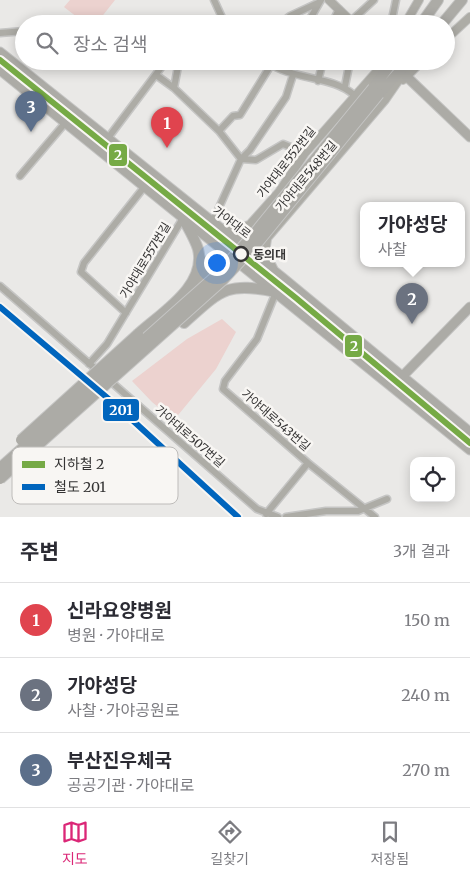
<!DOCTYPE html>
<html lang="ko">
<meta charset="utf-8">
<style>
body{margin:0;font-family:Merriweather,"Noto Sans KR",serif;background:#f7f7f7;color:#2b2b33}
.controls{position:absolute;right:15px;bottom:15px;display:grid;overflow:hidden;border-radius:10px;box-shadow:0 2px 12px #0003}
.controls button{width:45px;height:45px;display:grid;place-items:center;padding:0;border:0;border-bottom:1px solid #e1e1e2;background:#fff;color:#2b2b33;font:25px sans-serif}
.you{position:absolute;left:216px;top:262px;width:18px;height:18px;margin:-12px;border:4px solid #fff;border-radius:50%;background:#1a73e8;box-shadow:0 0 0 8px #1a73e833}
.badge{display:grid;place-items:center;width:32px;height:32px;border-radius:50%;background:#db2777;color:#fff;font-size:16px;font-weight:700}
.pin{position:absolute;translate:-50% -41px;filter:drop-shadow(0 1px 2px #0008)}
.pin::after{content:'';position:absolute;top:26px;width:18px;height:15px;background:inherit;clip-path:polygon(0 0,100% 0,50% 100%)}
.popup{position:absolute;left:360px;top:202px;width:105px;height:65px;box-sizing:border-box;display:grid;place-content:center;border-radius:10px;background:#fff;filter:drop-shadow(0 1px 4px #0005);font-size:16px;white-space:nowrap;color:#7c7c81}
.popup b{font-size:19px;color:#2b2b33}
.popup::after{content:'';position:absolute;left:50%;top:100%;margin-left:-10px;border:10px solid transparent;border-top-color:#fff}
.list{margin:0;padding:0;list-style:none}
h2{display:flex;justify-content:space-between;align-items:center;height:65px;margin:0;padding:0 20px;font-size:21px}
h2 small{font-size:16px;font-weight:400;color:#7c7c81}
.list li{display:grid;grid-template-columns:32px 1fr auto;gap:15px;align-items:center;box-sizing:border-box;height:75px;padding:0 20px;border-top:1px solid #e1e1e2}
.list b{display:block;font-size:19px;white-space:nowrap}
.list p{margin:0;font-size:16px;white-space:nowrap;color:#7c7c81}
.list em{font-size:16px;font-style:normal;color:#7c7c81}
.icon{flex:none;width:28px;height:28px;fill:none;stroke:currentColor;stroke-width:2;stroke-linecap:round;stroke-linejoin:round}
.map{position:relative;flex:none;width:470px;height:517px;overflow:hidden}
.search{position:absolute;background:#fff;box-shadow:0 2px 12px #0003;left:15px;right:15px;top:15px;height:55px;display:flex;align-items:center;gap:12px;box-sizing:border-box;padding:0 18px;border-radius:28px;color:#7c7c81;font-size:19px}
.sheet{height:290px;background:#fff}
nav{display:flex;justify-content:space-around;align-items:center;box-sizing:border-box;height:70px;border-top:1px solid #e1e1e2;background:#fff;font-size:14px;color:#7c7c81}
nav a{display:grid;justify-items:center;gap:2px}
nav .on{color:#db2777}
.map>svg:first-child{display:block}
</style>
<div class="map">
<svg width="470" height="517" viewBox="0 0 470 517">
<rect width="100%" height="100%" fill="#eae9e7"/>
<path fill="#ecd2cf" d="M70,0h45l-19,24h-10l-22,-17z
M222,319l14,13 -20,37 -42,51 -22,-18 -20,-21 55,-42z"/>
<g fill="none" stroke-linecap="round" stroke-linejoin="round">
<g stroke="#c5c5c4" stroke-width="9">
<path id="minor" d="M214,0l11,24
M351,21l23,-21
M220,24l4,-3 9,3
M280,24l10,-8 28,-13
M307,24l14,-24
M332,24l7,-15
M391,24l5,-24
M0,33l24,-2
M266,61c26,20 66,14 88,34
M288,72l7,-11
M156,75l18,13 45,43 22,28 15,1 27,-16 22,9
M318,81l5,-20
M345,86l5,-25
M174,88l5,-27
M219,131l14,-15 7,-1 31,-50
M108,138l58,-77
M20,176l46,-54
M212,223l29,-64 9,-9 36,-53 7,-22
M0,286l99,86
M276,292l-19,47 -32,42 -2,8 85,74
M126,313l-45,-41 3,-9 61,-77
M89,364l18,-20 76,-126
M109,380l148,129 21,8
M266,514l42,-51 67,54
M286,517l40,-6h32l29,-12"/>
</g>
<g stroke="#c5c5c4" stroke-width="10">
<path id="tertiary" d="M329,0l25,24
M405,24l14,-24
M446,39l24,-22
M403,80l19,-19
M219,228h21l9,-3
M267,239l-2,13 8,16
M250,258l135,-158 20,-29
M202,278l77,-86 26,-39 81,-92
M193,293c9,-13 13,-23 7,-38"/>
</g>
<g stroke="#c5c5c4" stroke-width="11">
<path id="secondary" d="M0,52l283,226 187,154
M0,70l470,380
M406,76l64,61
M392,387l78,-80"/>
</g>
<g stroke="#c5c5c4" stroke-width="12">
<path id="trunk" d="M421,24l17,-24
M442,24l20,-24
M373,88l20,-27
M379,94l30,-33
M184,323c36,-32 42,-42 92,-31
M138,334c23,-21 69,-48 60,-85 -3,-10 -10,-21 -15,-31"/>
</g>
<use href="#minor" stroke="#adaca6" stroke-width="6"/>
<use href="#tertiary" stroke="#adaca6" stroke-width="8"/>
<use href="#secondary" stroke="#acaba6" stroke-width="9"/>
<use href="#trunk" stroke="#acaba6" stroke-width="10"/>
<g stroke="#c5c5c4" stroke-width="12" stroke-linecap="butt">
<path id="trunk-bridge" d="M21,440l117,-106
M0,468l218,-194 35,-39 120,-147
M0,479l223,-199 36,-39 120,-147"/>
</g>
<use href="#trunk-bridge" stroke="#acaba6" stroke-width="10"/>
<g stroke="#f8f6f3" stroke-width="10">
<path id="rail-1" d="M0,307l117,99 121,111"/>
</g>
<use href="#rail-1" stroke="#0065bd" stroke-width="6"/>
<g stroke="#f8f6f3" stroke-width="10">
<path id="metro-1" d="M0,60l296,238 174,145"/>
</g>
<use href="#metro-1" stroke="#76aa45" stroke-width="6"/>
</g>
<circle fill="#f8f6f3" stroke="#353434" stroke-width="2.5" cx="241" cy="254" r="7"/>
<g text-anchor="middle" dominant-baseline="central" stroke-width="5" stroke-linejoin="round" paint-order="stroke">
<g font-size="12" fill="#353434" stroke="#f8f6f3">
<text transform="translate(286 162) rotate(-52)">가야대로552번길</text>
<text transform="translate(306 176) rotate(-50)">가야대로548번길</text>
<text transform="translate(232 222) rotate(38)">가야대로</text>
<text transform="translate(145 260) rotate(-59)">가야대로557번길</text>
<text transform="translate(276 420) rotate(41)">가야대로543번길</text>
<text transform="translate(190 436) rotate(41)">가야대로507번길</text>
</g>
<g font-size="12" font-weight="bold" fill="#353434" stroke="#f8f6f3" text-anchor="start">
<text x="253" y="254">동의대</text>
</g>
</g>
<rect x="12" y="447" width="166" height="57" rx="8" fill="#f8f6f3" stroke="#bebcba" stroke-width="1"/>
<rect x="22" y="461" width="23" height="7" fill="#76aa45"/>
<rect x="22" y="484" width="23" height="6" fill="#0065bd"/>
<g font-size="14" fill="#353434">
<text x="54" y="469">지하철 2</text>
<text x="54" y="492">철도 201</text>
</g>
<g stroke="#f8f6f3" stroke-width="2">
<rect x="108" y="143" width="20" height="24" rx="5" fill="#76aa45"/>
<rect x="344" y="334" width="19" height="24" rx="5" fill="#76aa45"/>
<rect x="102" y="398" width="38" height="24" rx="5" fill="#0065bd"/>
</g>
<g font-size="14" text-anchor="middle" font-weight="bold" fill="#fff">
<text x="118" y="160">2</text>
<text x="354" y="351">2</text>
<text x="121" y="415">201</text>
</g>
</svg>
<div class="controls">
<button><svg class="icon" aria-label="locate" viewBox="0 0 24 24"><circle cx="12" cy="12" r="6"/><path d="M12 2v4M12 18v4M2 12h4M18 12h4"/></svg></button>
</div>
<div class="you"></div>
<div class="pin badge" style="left:167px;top:148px;background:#e0444e">1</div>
<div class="pin badge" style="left:412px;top:324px;background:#6b7280">2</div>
<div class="popup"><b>가야성당</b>사찰</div>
<div class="pin badge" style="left:31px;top:132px;background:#5c6f8a">3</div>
<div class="search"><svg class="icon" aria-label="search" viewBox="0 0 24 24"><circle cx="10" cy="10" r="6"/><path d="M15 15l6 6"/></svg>장소 검색</div>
</div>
<section class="sheet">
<h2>주변<small>3개 결과</small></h2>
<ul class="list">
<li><span class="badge" style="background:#e0444e">1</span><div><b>신라요양병원</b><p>병원 · 가야대로</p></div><em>150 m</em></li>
<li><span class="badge" style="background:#6b7280">2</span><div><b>가야성당</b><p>사찰 · 가야공원로</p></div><em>240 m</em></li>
<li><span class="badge" style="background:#5c6f8a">3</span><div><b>부산진우체국</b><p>공공기관 · 가야대로</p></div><em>270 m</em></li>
</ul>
</section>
<nav>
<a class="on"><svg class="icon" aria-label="map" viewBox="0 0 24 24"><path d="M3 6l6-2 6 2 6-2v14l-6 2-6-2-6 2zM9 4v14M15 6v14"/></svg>지도</a>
<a><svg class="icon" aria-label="directions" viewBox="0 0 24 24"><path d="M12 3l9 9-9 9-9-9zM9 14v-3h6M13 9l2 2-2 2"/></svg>길찾기</a>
<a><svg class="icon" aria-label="saved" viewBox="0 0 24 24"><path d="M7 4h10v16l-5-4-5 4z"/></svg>저장됨</a>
</nav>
